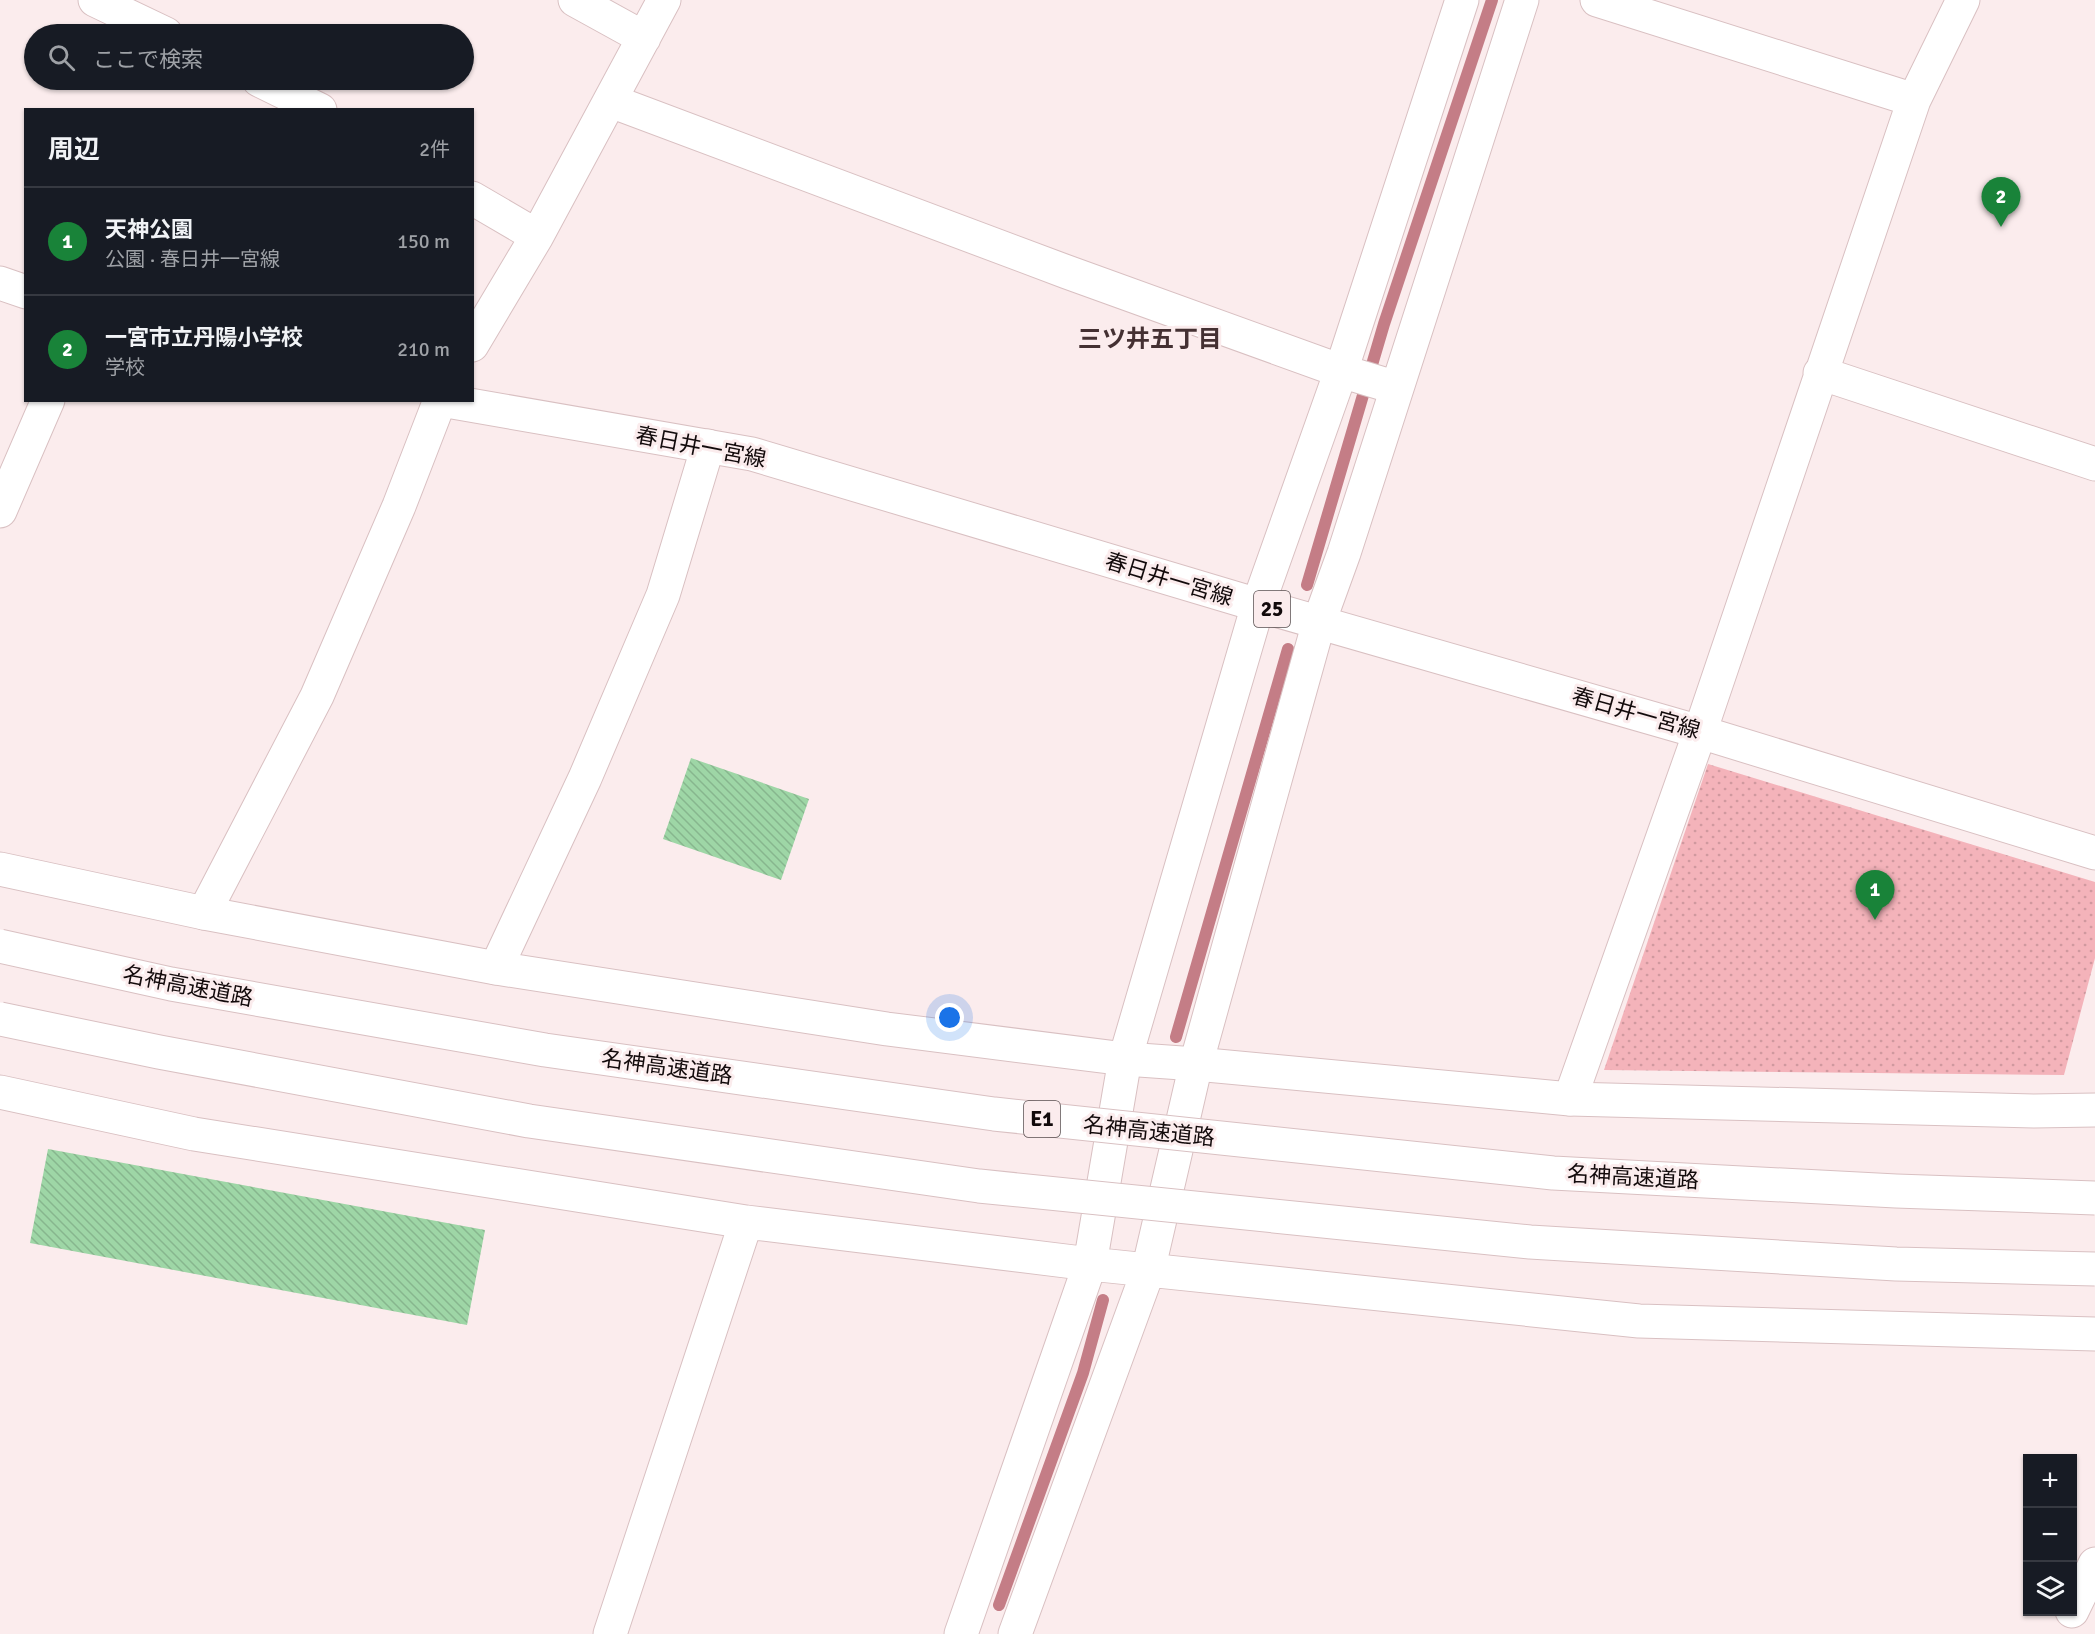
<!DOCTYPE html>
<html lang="ja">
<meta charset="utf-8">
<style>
body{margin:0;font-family:Signika,"Noto Sans JP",sans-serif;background:#242831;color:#f1f3f6}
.controls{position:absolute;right:18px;bottom:18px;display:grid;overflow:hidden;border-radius:0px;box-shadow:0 2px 4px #0004}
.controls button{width:54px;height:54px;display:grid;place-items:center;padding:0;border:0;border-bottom:2px solid #363941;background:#171b24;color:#f1f3f6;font:30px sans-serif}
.you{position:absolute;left:950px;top:1018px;width:21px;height:21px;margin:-15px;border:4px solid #fff;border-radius:50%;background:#1a73e8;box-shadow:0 0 0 9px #1a73e833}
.badge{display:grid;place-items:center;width:39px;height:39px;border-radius:50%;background:#198339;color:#fff;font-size:20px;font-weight:700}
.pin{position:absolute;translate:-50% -50px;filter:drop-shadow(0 2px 3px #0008)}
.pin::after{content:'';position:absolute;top:32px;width:21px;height:18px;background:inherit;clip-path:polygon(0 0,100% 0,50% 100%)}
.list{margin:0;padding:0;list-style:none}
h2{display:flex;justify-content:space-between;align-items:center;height:78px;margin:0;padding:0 24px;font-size:26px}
h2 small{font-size:20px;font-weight:400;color:#9ea1a6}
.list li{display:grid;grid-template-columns:39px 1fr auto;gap:18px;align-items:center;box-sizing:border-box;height:108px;padding:0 24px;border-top:2px solid #363941}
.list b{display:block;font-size:22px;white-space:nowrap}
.list p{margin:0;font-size:20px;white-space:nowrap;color:#9ea1a6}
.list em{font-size:20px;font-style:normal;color:#9ea1a6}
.icon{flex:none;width:33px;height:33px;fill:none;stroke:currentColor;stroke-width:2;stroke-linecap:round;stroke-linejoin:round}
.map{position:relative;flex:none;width:2095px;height:1634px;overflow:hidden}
.search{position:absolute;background:#171b24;box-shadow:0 2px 4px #0004;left:24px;top:24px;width:450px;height:66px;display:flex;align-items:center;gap:15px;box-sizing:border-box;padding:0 21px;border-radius:33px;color:#9ea1a6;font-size:22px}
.panel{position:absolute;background:#171b24;box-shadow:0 2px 4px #0004;left:24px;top:108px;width:450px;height:294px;border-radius:0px}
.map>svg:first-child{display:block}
</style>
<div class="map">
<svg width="2095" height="1634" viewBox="0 0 2095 1634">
<defs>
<pattern id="grass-dots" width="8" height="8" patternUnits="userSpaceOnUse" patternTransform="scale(1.5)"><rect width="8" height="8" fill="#f4b3ba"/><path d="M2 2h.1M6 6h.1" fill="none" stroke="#d0999f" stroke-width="1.8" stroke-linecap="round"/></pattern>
<pattern id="building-back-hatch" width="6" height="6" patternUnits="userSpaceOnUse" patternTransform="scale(1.5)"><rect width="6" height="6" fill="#9ed6a6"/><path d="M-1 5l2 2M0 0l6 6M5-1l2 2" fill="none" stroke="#87b68e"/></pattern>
</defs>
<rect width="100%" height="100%" fill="#fbeced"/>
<path fill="url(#grass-dots)" d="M1708,764l387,118v76l-31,117 -460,-5z"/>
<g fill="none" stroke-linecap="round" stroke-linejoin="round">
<path stroke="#c47d86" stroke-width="12" d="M1307,585l77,-261 108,-324
M1176,1037l112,-388
M999,1605l84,-232 20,-73"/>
</g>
<path fill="url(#building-back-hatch)" d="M691,758l118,41 -28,81 -118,-41z
M48,1149l437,81 -18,95 -437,-82z"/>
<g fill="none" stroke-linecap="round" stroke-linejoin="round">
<g stroke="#d9c0c2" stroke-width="35">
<path id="minor" d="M95,0l71,34
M575,0l69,38
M1597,0l317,100
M259,80l61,30
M611,101l456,171 274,99 56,17
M472,198l65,38
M472,345l65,-109 127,-236
M1820,373l275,91
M0,511l48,-111
M204,913l113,-217 82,-190 41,-106
M496,968l89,-190 78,-183 45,-149
M0,1092l194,42 552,88 344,42 549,57 456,13
M1570,1099l130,-367 214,-632 49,-100
M2072,1611l23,-47
M610,1634l136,-412
M961,1634l129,-370 35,-205 133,-454 83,-234 121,-371
M1015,1634l133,-363 48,-207 123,-442 25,-69 178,-553"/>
</g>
<g stroke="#d9c0c2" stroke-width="35">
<path id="tertiary" d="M0,869l204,44 292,55 391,61 238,30 71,5 374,35 464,12 61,-1"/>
</g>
<g stroke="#d9c0c2" stroke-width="35">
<path id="primary" d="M0,283l26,9
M441,400l311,54 506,151 442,127 395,121"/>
</g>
<use href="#minor" stroke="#fff" stroke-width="33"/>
<use href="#tertiary" stroke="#fff" stroke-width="33"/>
<use href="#primary" stroke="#fff" stroke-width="33"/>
<g stroke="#d9c0c2" stroke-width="35" stroke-linecap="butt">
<path id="motorway-bridge" d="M0,946l171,38 374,66 449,64 559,59 343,18 199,7
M0,1019l159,33 370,69 450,65 551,56 366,22 199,5"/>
</g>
<use href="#motorway-bridge" stroke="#fff" stroke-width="33"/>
</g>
<g text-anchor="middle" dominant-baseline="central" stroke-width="6" stroke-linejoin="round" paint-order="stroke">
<g fill="#fbeced" stroke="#584e4f" stroke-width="1.5">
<rect x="1254" y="591" width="36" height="36" rx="4.5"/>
<rect x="1024" y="1101" width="36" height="36" rx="4.5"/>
</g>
<g font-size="21" font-weight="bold" fill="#120a0b">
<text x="1272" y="609">25</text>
<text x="1042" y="1119">E1</text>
</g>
<g font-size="22" fill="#120a0b" stroke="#fbeced">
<text transform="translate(701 447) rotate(11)">春日井一宮線</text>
<text transform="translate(1169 579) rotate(17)">春日井一宮線</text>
<text transform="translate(1636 713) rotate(16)">春日井一宮線</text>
<text transform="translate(188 986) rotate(11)">名神高速道路</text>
<text transform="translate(667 1067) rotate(8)">名神高速道路</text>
<text transform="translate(1149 1131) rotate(6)">名神高速道路</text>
<text transform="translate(1633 1177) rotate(3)">名神高速道路</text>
</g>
<g font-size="24" font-weight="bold" fill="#443032" stroke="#fbeced">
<text x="1150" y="339">三ツ井五丁目</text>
</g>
</g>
</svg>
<div class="controls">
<button>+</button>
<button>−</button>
<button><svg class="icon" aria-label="layers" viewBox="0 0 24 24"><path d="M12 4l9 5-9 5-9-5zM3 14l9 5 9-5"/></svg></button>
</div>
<div class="you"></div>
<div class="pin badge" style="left:1875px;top:920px">1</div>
<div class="pin badge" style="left:2001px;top:227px">2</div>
<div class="search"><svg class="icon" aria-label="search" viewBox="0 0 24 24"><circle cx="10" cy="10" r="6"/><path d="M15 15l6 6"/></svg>ここで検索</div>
<section class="panel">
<h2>周辺<small>2件</small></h2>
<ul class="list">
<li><span class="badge">1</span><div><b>天神公園</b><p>公園 · 春日井一宮線</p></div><em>150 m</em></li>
<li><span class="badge">2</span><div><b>一宮市立丹陽小学校</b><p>学校</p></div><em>210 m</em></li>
</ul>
</section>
</div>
